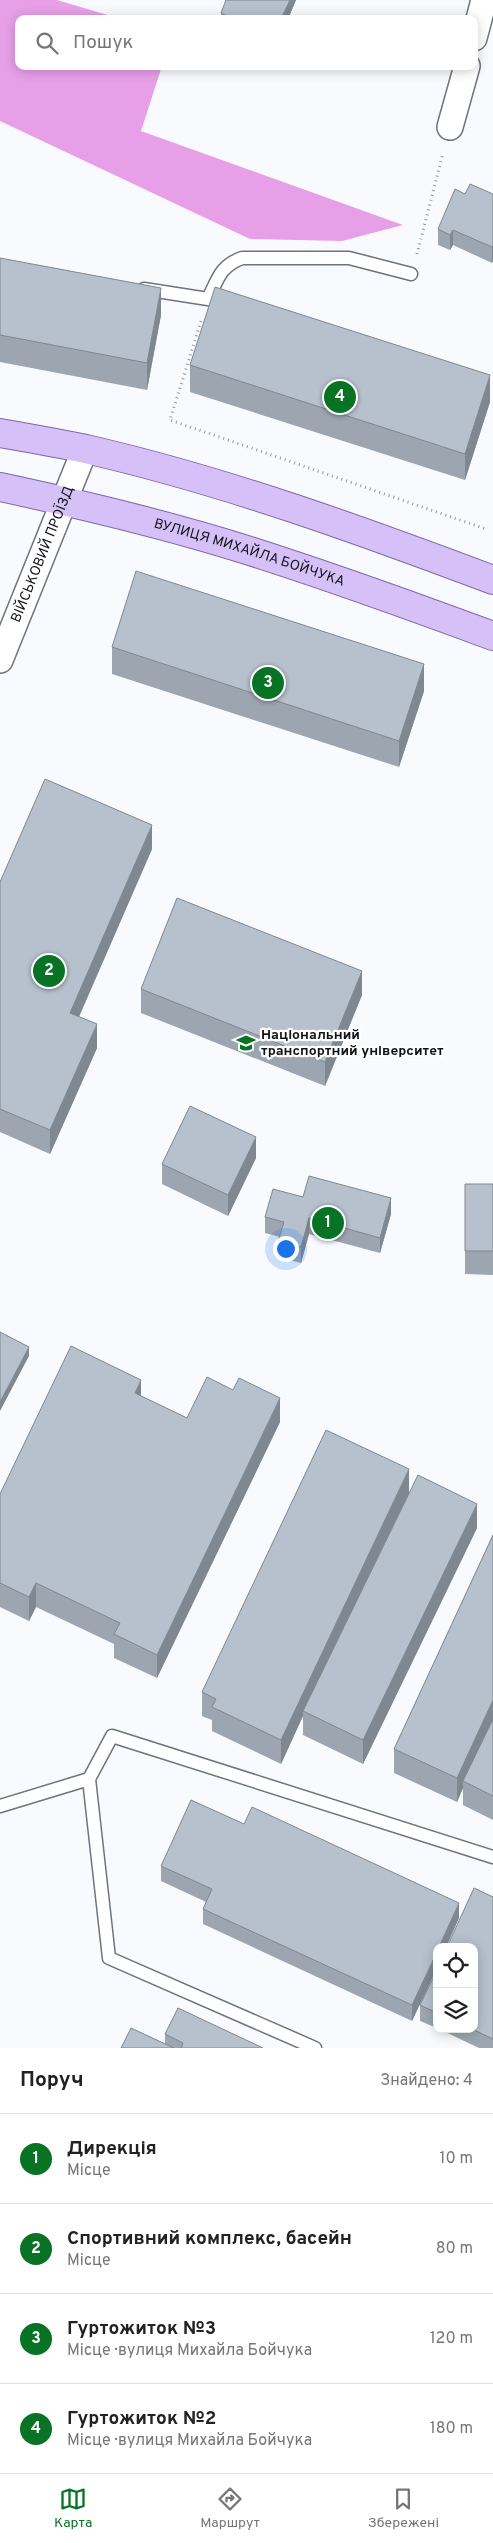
<!DOCTYPE html>
<html lang="uk">
<meta charset="utf-8">
<style>
body{margin:0;font-family:Overpass,sans-serif;background:#f2f2f2;color:#222}
.controls{position:absolute;right:15px;bottom:15px;display:grid;overflow:hidden;border-radius:10px;box-shadow:0 2px 12px #0003}
.controls button{width:45px;height:45px;display:grid;place-items:center;padding:0;border:0;border-bottom:1px solid #e0e0e0;background:#fff;color:#222;font:25px sans-serif}
.you{position:absolute;left:285px;top:1248px;width:18px;height:18px;margin:-12px;border:4px solid #fff;border-radius:50%;background:#1a73e8;box-shadow:0 0 0 8px #1a73e833}
.badge{display:grid;place-items:center;width:32px;height:32px;border-radius:50%;background:#097325;color:#fff;font-size:16px;font-weight:700}
.pin{position:absolute;translate:-50% -50%;border:2px solid #fff;box-shadow:0 1px 5px #0006}
.list{margin:0;padding:0;list-style:none}
h2{display:flex;justify-content:space-between;align-items:center;height:65px;margin:0;padding:0 20px;font-size:21px}
h2 small{font-size:16px;font-weight:400;color:#767676}
.list li{display:grid;grid-template-columns:32px 1fr auto;gap:15px;align-items:center;box-sizing:border-box;height:90px;padding:0 20px;border-top:1px solid #e0e0e0}
.list b{display:block;font-size:19px;white-space:nowrap}
.list p{margin:0;font-size:16px;white-space:nowrap;color:#767676}
.list em{font-size:16px;font-style:normal;color:#767676}
.icon{flex:none;width:28px;height:28px;fill:none;stroke:currentColor;stroke-width:2;stroke-linecap:round;stroke-linejoin:round}
.map{position:relative;flex:none;width:493px;height:2048px;overflow:hidden}
.search{position:absolute;background:#fff;box-shadow:0 2px 12px #0003;left:15px;right:15px;top:15px;height:55px;display:flex;align-items:center;gap:12px;box-sizing:border-box;padding:0 18px;border-radius:10px;color:#767676;font-size:19px}
.sheet{height:425px;background:#fff}
nav{display:flex;justify-content:space-around;align-items:center;box-sizing:border-box;height:70px;border-top:1px solid #e0e0e0;background:#fff;font-size:14px;color:#767676}
nav a{display:grid;justify-items:center;gap:2px}
nav .on{color:#097325}
.map>svg:first-child{display:block}
</style>
<div class="map">
<svg width="493" height="2048" viewBox="0 0 493 2048">
<rect width="100%" height="100%" fill="#f9fafd"/>
<path fill="#e79fe8" d="M0,0h57l64,19h-102v47h143l-21,65 262,94 -61,16 -92,-2 -250,-118z"/>
<g fill="none" stroke-linecap="round" stroke-linejoin="round">
<g stroke="#6f727f" stroke-width="15">
<path id="lane" d="M144,289l64,10 19,5
M208,299c10,-20 12,-33 34,-41h107l62,16
M89,1779l20,179 206,90
M0,1806l89,-27 23,-43 381,121"/>
</g>
<g stroke="#6f727f" stroke-width="28">
<g id="street">
<path d="M474,38l10,-38"/>
<path d="M450,127l17,-61"/>
<path id="s1" d="M0,660l85,-211"/>
</g>
</g>
<g stroke="#7f68a7" stroke-width="30">
<g id="primary">
<path d="M0,433c28,5 57,10 86,16 139,32 274,81 407,131"/>
<path id="s2" d="M0,487c84,18 168,38 250,64 82,26 162,55 243,85"/>
</g>
</g>
<path stroke="#97989c" stroke-width="3" stroke-dasharray="1 4" stroke-linecap="butt" d="M417,254l26,-101
M201,321l-31,99 316,109"/>
<use href="#lane" stroke="#fff" stroke-width="12"/>
<use href="#street" stroke="#fff" stroke-width="25"/>
<use href="#primary" stroke="#d5c0f8" stroke-width="28"/>
</g>
<path fill="#9da6b0" d="M296,0l-8,19h-67v-6z
M465,194h28v67l-1,2 -39,-18 -3,5 -12,-5v-16z
M0,258l161,57 -14,75 -147,-28z
M190,365l300,37 -25,78 -275,-88z
M112,647l312,44 -25,76 -287,-93z
M152,849l-73,168 18,31 -47,106 -50,-22v-250z
M141,989l221,6 -37,91 -184,-73z
M256,1158l-28,58 -66,-32v-20z
M465,1184h28v91l-28,-1z
M303,1197l88,17 -11,39 -71,-19 -8,29 -23,-6v-16l2,-4 -15,-4v-16z
M141,1396l46,22 93,4 -123,256 -43,-20v-14l-78,-37 -7,14 -29,-14v-113z
M409,1493l68,35 -114,236 -60,-29v-19l-22,48 -69,-33v-11l-10,-4v-24z
M493,1535v285l-30,-15v-17l-6,14 -63,-29v-24z
M244,1824l215,94 -13,29h-9v21l-25,53 -209,-97v-15l3,-7 -45,-21v-15z
M493,1897v151h-14l-40,-19h35z
M437,1970v58l-17,-7v-16z
M165,2034l98,14h-142l44,-4z"/>
<path fill="#7f8790" d="M290,0h6l-8,19h-7z
M453,230v15l-3,5v-15z
M493,246v15l-1,2v-16z
M161,288v27l-14,75v-27z
M490,375v27l-25,78v-26z
M424,664v27l-25,76v-26z
M152,825v24l-82,188v-24z
M362,971v24l-37,91v-24z
M97,1024v24l-47,106v-24z
M256,1137v21l-28,58v-21z
M391,1198v16l-11,39v-15z
M309,1218v16l-8,29v-16z
M29,1347v9l-29,55v-9z
M141,1380v24l-6,-11z
M280,1398v24l-123,256v-23z
M409,1469v24l-106,218v5l-22,48v-24z
M477,1504v24l-114,236v-24z
M36,1583v24l-7,14v-24z
M493,1700v24l-30,57v7l-6,14v-24z
M459,1903v15l-13,29h-7z
M437,1952v16l-25,53v-16z"/>
<path fill="#b6c1cd" stroke="#7f8790" d="M226,0h64l-9,19h-48l-12,-6z
M470,184l23,10v52l-1,1 -39,-17 -3,5 -12,-6 17,-40 10,5z
M0,258l161,30 -14,75 -147,-28z
M215,287l275,88 -25,79 -275,-89z
M136,571l288,93 -25,77 -287,-94z
M45,779l107,46 -82,188 27,11 -47,106 -50,-21v-227z
M177,898l185,73 -37,91 -184,-73z
M190,1106l66,31 -28,58 -66,-31z
M309,1176l82,22 -11,40 -71,-20 -8,29 -23,-6 6,-19 -19,-5 8,-28 30,8z
M465,1184h28v67h-28z
M0,1332l29,15 -29,55z
M71,1346l70,34 -6,13 52,25 20,-41 26,13 6,-12 41,20 -123,257 -43,-21 6,-11 -84,-40 -7,14 -29,-14v-89z
M326,1430l83,39 -128,271 -69,-33 4,-8 -14,-7z
M418,1475l59,29 -114,236 -60,-29z
M493,1535v165l-36,78 -63,-29z
M493,1719v77l-30,-15z
M191,1800l53,24 8,-17 207,96 -20,44h-2v5l-25,53 -209,-96 9,-20 -51,-23z
M474,1888l19,9v142l-21,-10h2v-82h-27z
M437,1970v43l-17,-8z
M178,2008l85,40h-82l2,-5 -18,-9z
M131,2028l43,20h-53z"/>
<defs>
<g id="university-bare" transform="scale(1.5)"><path d="M0-5L7-2L0 1L-7-2ZM-4 1L0 2.5L4 1V4Q0 6-4 4Z" fill="#097325" stroke="#fff" stroke-width="2.5" paint-order="stroke"/></g>
</defs>
<g fill-rule="evenodd">
<use href="#university-bare" x="246" y="1043"/>
</g>
<g text-anchor="middle" dominant-baseline="central" stroke-width="4.5" stroke-linejoin="round" paint-order="stroke">
<g font-size="14" fill="#121318" stroke="#fff">
<text stroke="none"><textPath href="#s2" startOffset="258">ВУЛИЦЯ МИХАЙЛА БОЙЧУКА</textPath></text>
<text stroke="none"><textPath href="#s1" startOffset="114">ВІЙСЬКОВИЙ ПРОЇЗД</textPath></text>
</g>
<g font-size="14" font-weight="bold" fill="#121318" stroke="#fff" text-anchor="start">
<text x="261" y="1035">Національний<tspan x="261" dy="16">транспортний університет</tspan></text>
</g>
</g>
</svg>
<div class="controls">
<button><svg class="icon" aria-label="locate" viewBox="0 0 24 24"><circle cx="12" cy="12" r="6"/><path d="M12 2v4M12 18v4M2 12h4M18 12h4"/></svg></button>
<button><svg class="icon" aria-label="layers" viewBox="0 0 24 24"><path d="M12 4l9 5-9 5-9-5zM3 14l9 5 9-5"/></svg></button>
</div>
<div class="you"></div>
<div class="pin badge" style="left:328px;top:1223px">1</div>
<div class="pin badge" style="left:49px;top:971px">2</div>
<div class="pin badge" style="left:268px;top:683px">3</div>
<div class="pin badge" style="left:340px;top:397px">4</div>
<div class="search"><svg class="icon" aria-label="search" viewBox="0 0 24 24"><circle cx="10" cy="10" r="6"/><path d="M15 15l6 6"/></svg>Пошук</div>
</div>
<section class="sheet">
<h2>Поруч<small>Знайдено: 4</small></h2>
<ul class="list">
<li><span class="badge">1</span><div><b>Дирекція</b><p>Місце</p></div><em>10 m</em></li>
<li><span class="badge">2</span><div><b>Спортивний комплекс, басейн</b><p>Місце</p></div><em>80 m</em></li>
<li><span class="badge">3</span><div><b>Гуртожиток №3</b><p>Місце · вулиця Михайла Бойчука</p></div><em>120 m</em></li>
<li><span class="badge">4</span><div><b>Гуртожиток №2</b><p>Місце · вулиця Михайла Бойчука</p></div><em>180 m</em></li>
</ul>
</section>
<nav>
<a class="on"><svg class="icon" aria-label="map" viewBox="0 0 24 24"><path d="M3 6l6-2 6 2 6-2v14l-6 2-6-2-6 2zM9 4v14M15 6v14"/></svg>Карта</a>
<a><svg class="icon" aria-label="directions" viewBox="0 0 24 24"><path d="M12 3l9 9-9 9-9-9zM9 14v-3h6M13 9l2 2-2 2"/></svg>Маршрут</a>
<a><svg class="icon" aria-label="saved" viewBox="0 0 24 24"><path d="M7 4h10v16l-5-4-5 4z"/></svg>Збережені</a>
</nav>
